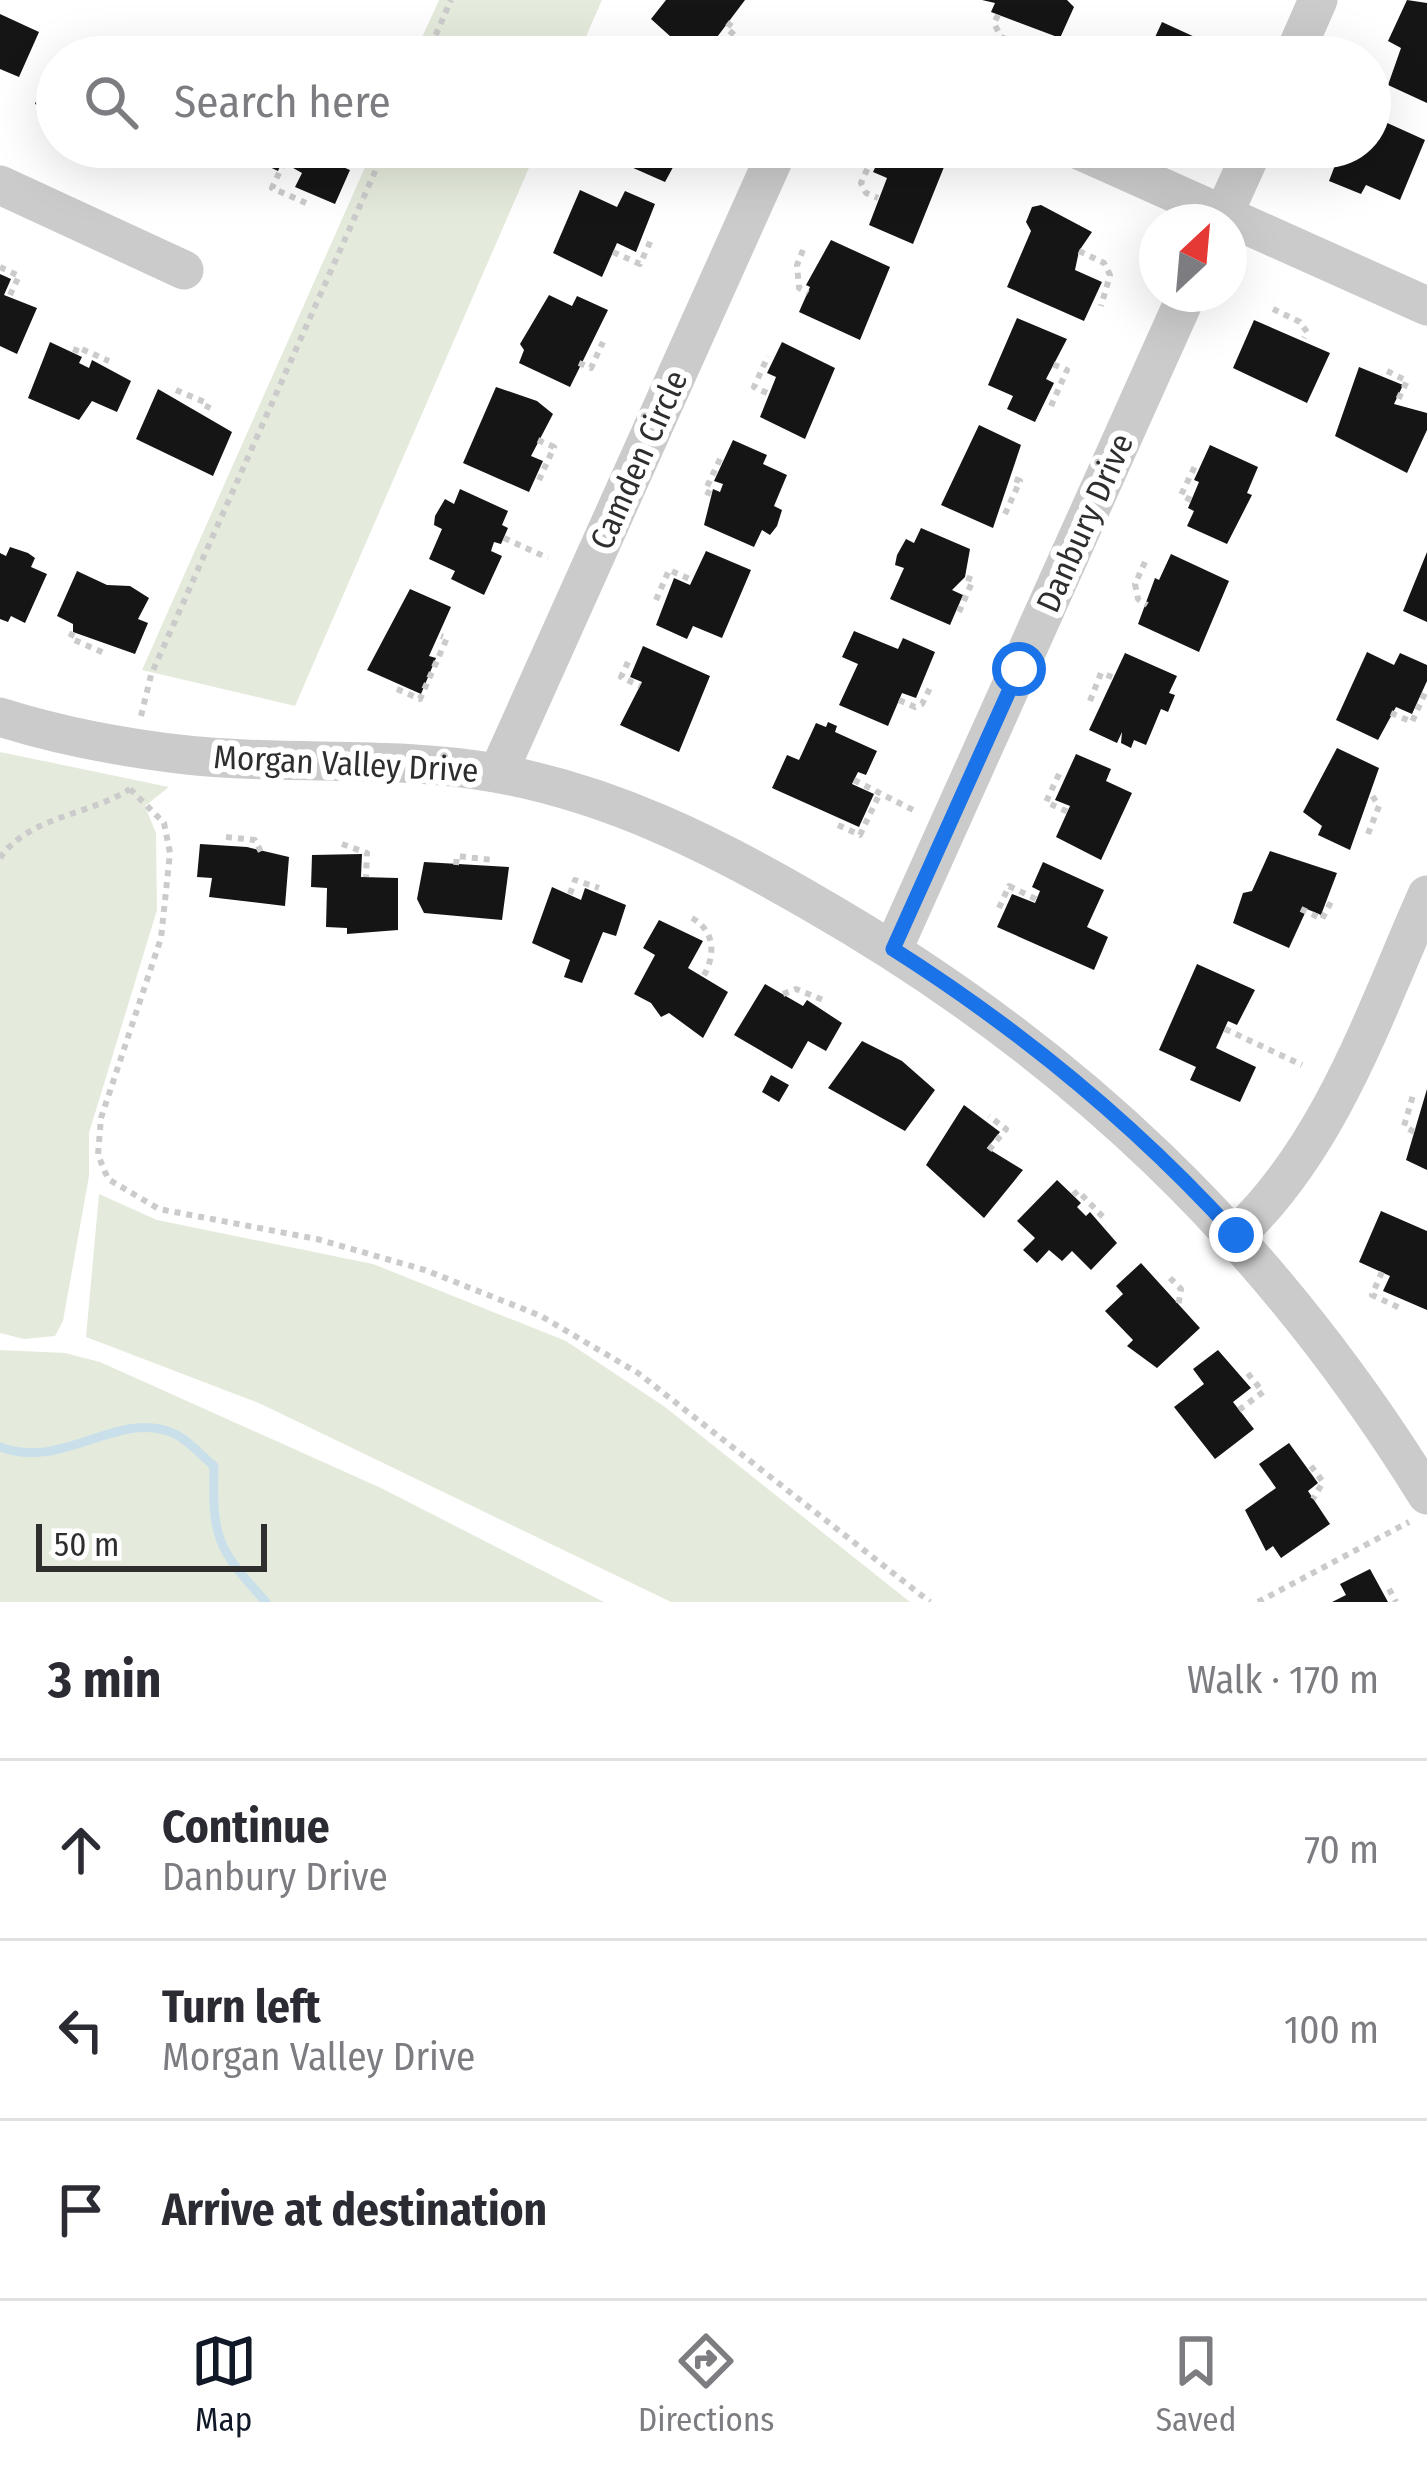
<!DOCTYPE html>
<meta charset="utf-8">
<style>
body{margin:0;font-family:"Fira Sans Condensed",sans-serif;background:#f7f7f7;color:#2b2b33}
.compass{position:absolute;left:1139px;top:204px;width:108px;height:108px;border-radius:50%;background:#fff;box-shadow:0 12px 48px #0002;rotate:26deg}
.scale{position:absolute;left:36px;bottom:30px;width:231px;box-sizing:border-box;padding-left:12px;border:6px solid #2e2e2e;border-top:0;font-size:33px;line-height:42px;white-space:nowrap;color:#2e2e2e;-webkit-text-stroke:9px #fff;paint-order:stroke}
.stop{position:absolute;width:36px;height:36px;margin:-27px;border:9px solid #1a73e8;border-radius:50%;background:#fff}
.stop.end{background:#1a73e8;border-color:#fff;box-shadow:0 3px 12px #0008}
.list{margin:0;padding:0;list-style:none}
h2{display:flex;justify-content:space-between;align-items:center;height:156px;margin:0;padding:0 48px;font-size:51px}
h2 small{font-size:39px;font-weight:400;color:#7c7c81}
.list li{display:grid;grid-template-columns:78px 1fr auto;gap:36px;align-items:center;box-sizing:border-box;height:180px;padding:0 48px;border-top:3px solid #e1e1e2}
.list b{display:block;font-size:45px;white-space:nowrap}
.list p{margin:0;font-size:39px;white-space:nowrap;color:#7c7c81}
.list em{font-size:39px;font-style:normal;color:#7c7c81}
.icon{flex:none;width:66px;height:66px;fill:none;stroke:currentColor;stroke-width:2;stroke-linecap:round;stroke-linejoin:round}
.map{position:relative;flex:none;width:1427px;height:1602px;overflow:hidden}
.search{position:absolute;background:#fff;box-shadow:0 12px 48px #0002;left:36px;right:36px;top:36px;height:132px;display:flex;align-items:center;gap:30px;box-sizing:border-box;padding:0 42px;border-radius:66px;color:#7c7c81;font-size:45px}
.sheet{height:696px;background:#fff}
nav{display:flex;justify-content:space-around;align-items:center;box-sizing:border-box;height:168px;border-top:3px solid #e1e1e2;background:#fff;font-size:33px;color:#7c7c81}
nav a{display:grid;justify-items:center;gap:6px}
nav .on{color:#111827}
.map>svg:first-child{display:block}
</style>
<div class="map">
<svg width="1427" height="1602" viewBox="0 0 1427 1602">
<rect width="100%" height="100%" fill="#fff"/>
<path fill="#e5ebdc" d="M439,0h163l-25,57h-164z
M374,147h164l-243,559 -153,-36z
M0,752l169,35 -24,19 11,27 1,77 -68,223v43l-26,145 -8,15 -31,3 -24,-6z
M99,1194l58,26 216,44 193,77 99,66 245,195h-239l-410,-198 -175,-67z
M0,1350l65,3 35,9 281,126 223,114h-604z"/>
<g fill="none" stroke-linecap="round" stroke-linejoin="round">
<path stroke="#c9e0ea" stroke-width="9" d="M0,1447c64,25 120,-41 177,-12 13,7 26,22 37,31 -2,73 3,82 52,136"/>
</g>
<path fill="#151515" d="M666,0h79l-43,57h-24l-13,-11 6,-9 -20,-18z
M982,0h85l7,7 -14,31 -69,-26 4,-9z
M1407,0l20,3v100l-39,-18 13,-37 -13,-7z
M0,14l39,18 -20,45 -19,-8z
M1162,22l46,21 -6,14h-56z
M48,71l9,4v38l-22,-9z
M1374,117l51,23 -25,60 -34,-15 -5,9 -32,-13 13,-34h28z
M265,147h78l-7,17 14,6 -15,34 -40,-17 7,-14 -16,-9 -4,-2 -4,9 -19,-9z
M644,147h40l-19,35 -34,-15z
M885,147h13l46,20 -31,77 -44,-19 18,-47 -14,-6z
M580,190l37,17 8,-16 30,13 -19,48 -19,-9 -15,34 -49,-24z
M1041,205l51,27 -13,19 -4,19 27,12 -18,39 -77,-34 24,-56 -5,-9 6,-15z
M831,240l59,27 -30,73 -61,-28 11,-25 -4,-2z
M0,274l11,5 -7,16 33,13 -20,46 -17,-8z
M549,295l23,11 5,-10 31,14 -38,77 -51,-24 5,-13 -4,-6z
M1017,318l50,21 -21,40 8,4 -19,39 -28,-13 6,-13 -25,-11z
M1254,320l76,33 -23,50 -74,-35z
M50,342l32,15 -3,6 10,5 3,-8 39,21 -14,31 -25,-11 -13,19 -51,-22z
M782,342l53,26 -30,71 -45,-22 16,-40 -9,-4z
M1359,367l44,18 -9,19 33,9v17l-20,43 -72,-37z
M496,387l41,14 16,13 -22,42 12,5 -14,31 -66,-29z
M158,389l74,43 -19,44 -77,-37z
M979,425l42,20 -28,83 -52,-23z
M733,440l34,15 -4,9 24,11 -13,31 8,4 -5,16 -7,9 -8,-5 -8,17 -50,-22 9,-36 7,3 3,-8 -9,-3z
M1210,445l48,22 -11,26 5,2 -25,49 -40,-18 7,-15 -6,-3 11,-26 -5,-2z
M460,489l48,22 -6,14 6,3 -7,16 -7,-2 -3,9 11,5 -18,39 -33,-16 4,-8 -26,-12 13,-30 -8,-4 1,-9 10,-17 9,5z
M921,528l49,21 -5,28 -13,13 11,5 -13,30 -60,-26 14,-31 -9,-3 2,-10 9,-16 8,4z
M10,547l18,6 7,5 -4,9 16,7 -22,49 -14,-7 -3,6 -8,-3v-66l6,3z
M706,551l45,19 -29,68 -29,-12 -6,13 -31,-14 18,-47 16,7z
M1427,552v70l-24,-11z
M1171,554l58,27 -30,71 -61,-28 17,-46 4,2z
M77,571l30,14 23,1 19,12 -11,21 10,4 -13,31 -62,-22v-8l-16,-8z
M410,589l41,18 -22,49 7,2 -15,36 -54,-24z
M854,631l44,18 5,-11 32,14 -19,46 -14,-5 -14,33 -49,-21 19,-41 -16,-7z
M643,646l67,30 -31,76 -59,-27 22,-43 -12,-5z
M1367,652l27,13 6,-12 27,12v16l-15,33 -16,-7 -18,33 -42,-20z
M1125,653l52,23 -8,17 6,2 -7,17 -7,-3 -15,36 -12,-5 -3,8 -10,-5 1,-11 -5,11 -28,-13z
M828,722l9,4 -2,6 42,19 -11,24 -8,-3 -6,12 22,10 -15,33 -87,-39 15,-33 12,5 17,-37 10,4z
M1337,748l42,20 -29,82 -32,-15 4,-9 -19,-14z
M1076,754l35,15 -5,12 26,12 -31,67 -45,-23 14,-31 -15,-6z
M200,844l47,3 42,10 -4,49 -76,-9 3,-19 -15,-1z
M1270,851l67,22 -16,42 -19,-8 3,6 -16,35 -56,-25 10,-30 9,-2z
M362,854l-1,23 37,1v52l-51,4v-6l-21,-1 1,-39 -16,-1 1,-32z
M424,862l85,5 -7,53 -78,-7 -7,-14z
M1043,862l61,28 -17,37 21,10 -14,33 -97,-43 15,-33 23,9 5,-12 -8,-4z
M552,887l29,13 4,-12 41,17 -10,31 -13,-4 -21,51 -18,-6 6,-17 -38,-17z
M659,920l44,21 -15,27 40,24 -25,46 -34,-25 -8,4 -10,-14 -17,-9 21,-39 -12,-7z
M1197,964l58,26 -18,35 -9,-4 -12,27 40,19 -16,35 -50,-22 6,-13 -37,-17z
M765,984l38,22 4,-6 35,23 -16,28 -18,-10 -16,28 -58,-34z
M862,1041l40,20 33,29 -30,41 -77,-43z
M771,1075l18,10 -10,17 -17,-10z
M1427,1089v81l-21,-10z
M964,1105l36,27 -13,16 36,22 -39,48 -58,-53z
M1057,1180l24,23 -4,4 9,9 4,-4 27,31 -26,27 -19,-19 -10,10 -13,-11 -12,13 -14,-13 12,-12 -18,-17z
M1381,1211l46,20v79l-44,-19 7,-15 -31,-14z
M1141,1263l59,65 -43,40 -30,-22 6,-6 -28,-29 18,-17 -7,-8z
M1218,1350l33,38 -18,14 21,27 -39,30 -41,-52 30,-23 -11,-15z
M1289,1443l29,40 -10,8 22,33 -49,34 -8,-12 -7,5 -21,-41 31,-22 -17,-24z
M1370,1569l18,33h-56l14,-7 -6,-11z"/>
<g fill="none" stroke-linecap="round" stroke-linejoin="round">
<path stroke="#cbcbcb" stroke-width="6" stroke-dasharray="6 6" stroke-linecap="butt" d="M998,15l-4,8 7,14 22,10
M714,53l21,-24 -10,-8
M426,57l25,-57
M48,126l9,4
M191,147l12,5 2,-5
M877,147l-16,36 5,10 12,5
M284,162l-12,26 34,15
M683,165l8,-18
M803,250l-6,15 2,23 9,5
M1079,251l25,12 6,12 -9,31
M613,252l27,12 11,-24
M0,267l19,9 -10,21
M1273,309l27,13 7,10 -3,6
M75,353l2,-6 32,14
M579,363l12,5 12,-26
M1387,371l20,10 -11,23
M176,390l33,14 -5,11
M767,393l-13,-6 14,-31
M1051,406l16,-36 -15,-6
M538,440l16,7 -15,33
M711,494l-6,-3 15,-32
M1191,500l-10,-5 16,-33
M1005,514l15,-33 -10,-4
M504,538l44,20
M1145,562l-10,22 3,15 9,6
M656,600l13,-30 23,10
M959,612l14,-32 -8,-3
M73,632l-3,6 34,15
M628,662l-7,15 19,9
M397,689l23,10 27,-61 -6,-2
M899,700l16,7 7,-3 10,-20
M1090,701l11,-28 14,5
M1391,713l21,9 13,-29
M141,716l10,-41 235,-528
M1059,774l-13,28 22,10
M854,780l61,31
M130,789l34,34 6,30 -9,85 -60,180 -3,37 10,24 51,30 158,30 108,31 116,46 97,57 292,229
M838,825l22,10 20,-42
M1368,834l11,-28 -8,-12
M226,837l29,3 6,12
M342,844l25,9 -1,24
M0,858c29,-42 90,-43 130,-69
M456,865l1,-9 36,4
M570,894l5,-14 24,8
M999,908l10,-22 27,13
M1301,909l21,10 9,-17
M692,918c23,13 24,37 11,59
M783,994l13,-5 27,11
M1225,1029l77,36
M1414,1132l-10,-6 10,-34
M989,1150l17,-21 -17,-13
M1073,1195l5,-4 25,26
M1382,1272l-10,23 28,13
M1170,1278l11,11 -3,18
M1239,1410l24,-18 -18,-22
M1311,1466l12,16 -10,17
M1389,1589l7,13
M1258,1602l151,-80"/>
<path stroke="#cbcbcb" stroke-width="39" d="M1293,57l25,-57
M1072,147l355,159
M0,185l184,85
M1220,222l34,-75
M0,717c60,19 125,31 187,38 102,11 207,0 308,18 114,20 219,72 318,130 260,149 456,337 614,592
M498,773l281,-626
M893,949l294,-655
M1236,1235c95,-89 139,-223 191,-340"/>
</g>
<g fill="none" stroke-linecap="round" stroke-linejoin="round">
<path stroke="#1a73e8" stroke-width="15" d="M1019,669l-126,280c126,80 242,175 343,286"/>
</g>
<g text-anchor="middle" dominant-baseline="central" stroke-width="12" stroke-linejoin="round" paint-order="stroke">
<g font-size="33" fill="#2e2e2e" stroke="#fff">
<text transform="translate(639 460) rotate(-66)">Camden Circle</text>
<text transform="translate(1085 523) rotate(-66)">Danbury Drive</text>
<text transform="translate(346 764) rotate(3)">Morgan Valley Drive</text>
</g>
</g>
</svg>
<svg class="compass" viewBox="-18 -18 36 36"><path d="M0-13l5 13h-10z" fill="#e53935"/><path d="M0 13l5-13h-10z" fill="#7c7c81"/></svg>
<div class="scale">50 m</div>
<div class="stop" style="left:1019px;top:669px"></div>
<div class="stop end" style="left:1236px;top:1235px"></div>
<div class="search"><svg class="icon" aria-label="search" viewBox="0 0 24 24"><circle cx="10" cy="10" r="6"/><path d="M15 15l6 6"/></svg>Search here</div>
</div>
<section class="sheet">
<h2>3 min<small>Walk · 170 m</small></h2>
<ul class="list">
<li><svg class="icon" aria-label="ahead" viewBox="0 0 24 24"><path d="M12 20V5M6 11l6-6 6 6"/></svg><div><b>Continue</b><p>Danbury Drive</p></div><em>70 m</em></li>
<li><svg class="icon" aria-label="left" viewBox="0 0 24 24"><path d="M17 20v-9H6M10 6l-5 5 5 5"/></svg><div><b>Turn left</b><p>Morgan Valley Drive</p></div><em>100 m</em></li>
<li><svg class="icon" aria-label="arrive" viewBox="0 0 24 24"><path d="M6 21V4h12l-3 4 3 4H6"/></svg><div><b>Arrive at destination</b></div></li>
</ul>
</section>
<nav>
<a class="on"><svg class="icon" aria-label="map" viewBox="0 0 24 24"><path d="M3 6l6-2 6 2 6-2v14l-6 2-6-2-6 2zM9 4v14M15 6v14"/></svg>Map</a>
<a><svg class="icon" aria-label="directions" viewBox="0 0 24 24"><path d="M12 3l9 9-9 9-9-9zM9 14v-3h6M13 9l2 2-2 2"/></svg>Directions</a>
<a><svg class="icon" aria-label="saved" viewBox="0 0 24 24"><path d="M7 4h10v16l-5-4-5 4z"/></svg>Saved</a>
</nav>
